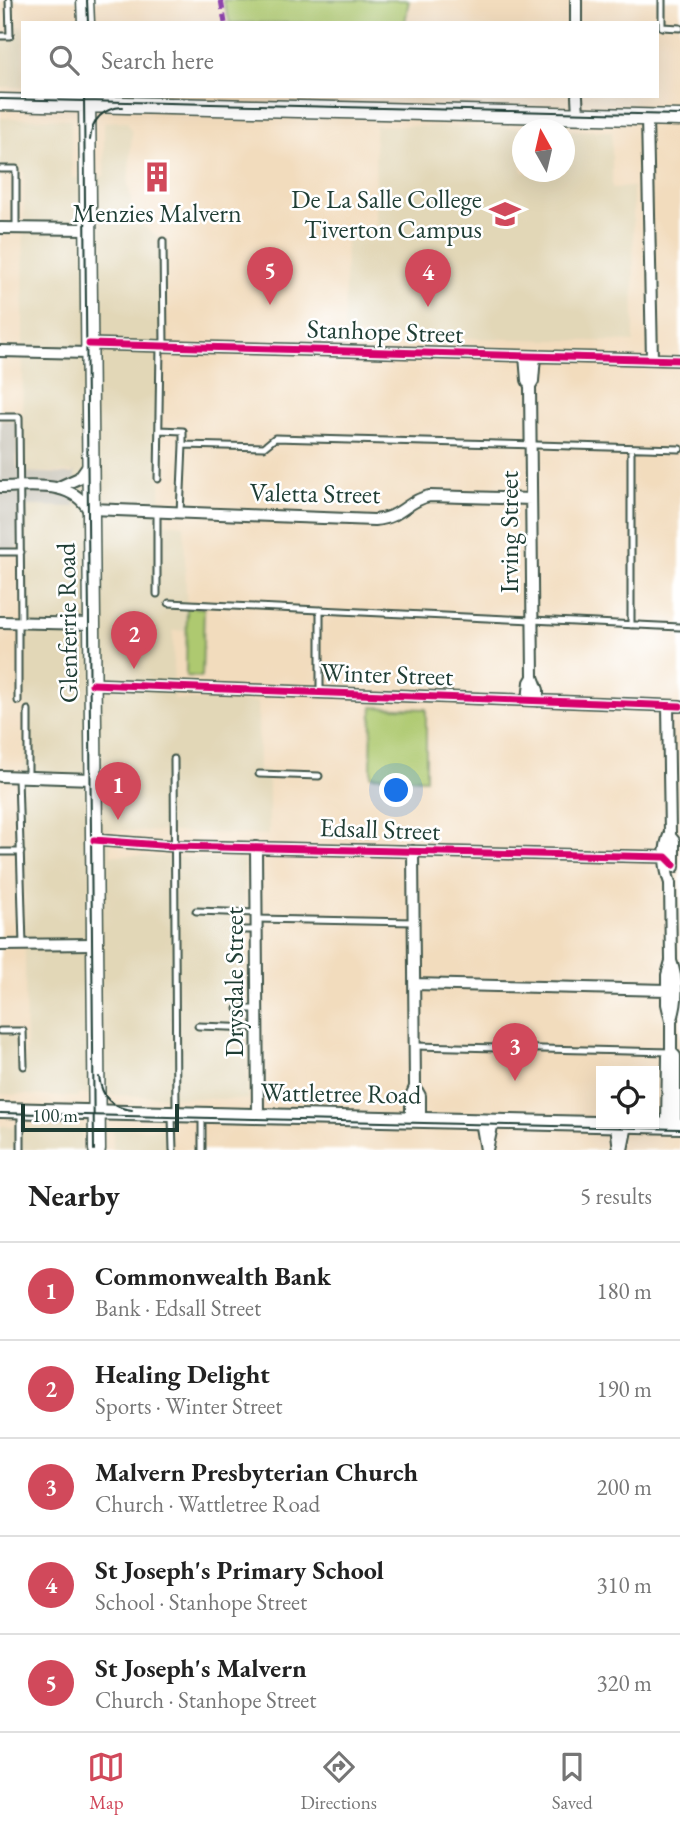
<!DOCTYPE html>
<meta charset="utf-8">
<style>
body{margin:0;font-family:"EB Garamond",serif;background:#f2f2f2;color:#222}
.controls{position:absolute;right:21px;bottom:21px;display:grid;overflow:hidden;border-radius:0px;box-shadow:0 7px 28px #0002}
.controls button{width:63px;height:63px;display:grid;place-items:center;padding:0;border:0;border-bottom:2px solid #e0e0e0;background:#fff;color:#222;font:35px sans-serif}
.compass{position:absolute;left:512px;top:119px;width:63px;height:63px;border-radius:50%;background:#fff;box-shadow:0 7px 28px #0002;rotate:352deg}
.scale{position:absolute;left:21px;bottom:18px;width:158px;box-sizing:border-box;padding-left:7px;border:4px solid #1f3d34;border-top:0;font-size:19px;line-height:24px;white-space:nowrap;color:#1f3d34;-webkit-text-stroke:5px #fff;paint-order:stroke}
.you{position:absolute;left:397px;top:791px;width:24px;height:24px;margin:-18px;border:5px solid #fff;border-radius:50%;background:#1a73e8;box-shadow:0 0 0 10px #1a73e833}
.badge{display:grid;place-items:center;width:46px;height:46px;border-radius:50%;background:#d1495b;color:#fff;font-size:23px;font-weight:700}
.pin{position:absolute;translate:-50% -58px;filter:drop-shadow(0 2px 4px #0008)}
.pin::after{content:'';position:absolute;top:37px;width:24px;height:21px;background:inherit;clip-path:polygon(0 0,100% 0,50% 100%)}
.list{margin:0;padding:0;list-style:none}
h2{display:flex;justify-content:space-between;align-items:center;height:91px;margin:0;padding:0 28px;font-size:30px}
h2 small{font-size:23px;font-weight:400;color:#767676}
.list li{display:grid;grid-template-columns:46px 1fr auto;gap:21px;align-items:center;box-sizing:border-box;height:98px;padding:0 28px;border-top:2px solid #e0e0e0}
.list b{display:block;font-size:26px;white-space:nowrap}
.list p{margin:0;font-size:23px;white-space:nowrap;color:#767676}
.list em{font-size:23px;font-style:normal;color:#767676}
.icon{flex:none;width:38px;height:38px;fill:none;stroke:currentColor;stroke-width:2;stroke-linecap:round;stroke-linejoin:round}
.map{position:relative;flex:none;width:680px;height:1150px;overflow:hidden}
.search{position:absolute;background:#fff;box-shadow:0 7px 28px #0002;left:21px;right:21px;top:21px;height:77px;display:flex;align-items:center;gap:18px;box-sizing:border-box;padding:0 24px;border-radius:0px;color:#767676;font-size:26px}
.sheet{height:581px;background:#fff}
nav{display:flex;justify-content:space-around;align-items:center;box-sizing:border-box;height:98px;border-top:2px solid #e0e0e0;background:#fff;font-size:19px;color:#767676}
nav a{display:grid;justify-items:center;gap:4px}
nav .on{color:#d1495b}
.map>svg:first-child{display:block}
</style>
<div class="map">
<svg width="680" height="1150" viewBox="0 0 680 1150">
<rect width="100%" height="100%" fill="#fff"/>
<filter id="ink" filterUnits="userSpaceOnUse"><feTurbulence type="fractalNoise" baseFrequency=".0143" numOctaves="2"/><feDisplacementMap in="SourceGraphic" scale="14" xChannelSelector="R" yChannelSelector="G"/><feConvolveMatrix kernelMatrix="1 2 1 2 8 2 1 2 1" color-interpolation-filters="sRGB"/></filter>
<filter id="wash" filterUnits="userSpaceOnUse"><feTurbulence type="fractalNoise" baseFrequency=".00686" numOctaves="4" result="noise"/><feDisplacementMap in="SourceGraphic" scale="28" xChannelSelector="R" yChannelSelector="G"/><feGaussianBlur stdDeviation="1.57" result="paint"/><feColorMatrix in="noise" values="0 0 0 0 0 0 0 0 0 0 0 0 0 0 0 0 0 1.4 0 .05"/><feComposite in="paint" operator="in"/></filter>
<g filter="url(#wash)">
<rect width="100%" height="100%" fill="#f2dcbd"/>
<path fill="#e2d7b7" d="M17,27h6v60h-23v-48h12l5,-4z
M0,118l69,1 2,2 1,57 32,-2v-54l23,-1 5,12 -4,51 7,37 27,18 -2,284 24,2 3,105 -14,1 1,68 84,3 1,69 10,1v63l-159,-5 1,25 133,4 4,241 -168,-6 -3,3 -77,-3v-60h21v32l5,-1 -2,-206 -3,-67 4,-29 -1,-257 51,1v-35h-53l2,-301 -24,-1z
M375,125l183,4 -36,1v42h42l1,-42 47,1v57l21,-1 1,155 -290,-7 2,-95h30z
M0,1126l79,1 3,2v21h-82z
M116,1128l54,1v21h-57v-19z"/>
<path fill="#c8c4b8" d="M0,419l17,2v45l5,6 50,2 3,-3v36l-51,-1 -6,6v35l-3,2 -15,-1z"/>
<path fill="#aec96f" stroke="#668352" stroke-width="2" d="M223,0h186l-4,23h-175z
M187,607l17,1 -2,69 -16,-1z
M372,707l54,2v70l-55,-3z"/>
</g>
<g filter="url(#ink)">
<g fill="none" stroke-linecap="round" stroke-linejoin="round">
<g stroke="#3f5549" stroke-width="9">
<path id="service" d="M662,0v27l18,1
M0,36h10l-1,-36
M0,169h16v59
M163,241l1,105
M0,417h19l2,205
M159,430l24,1v14
M631,448v177
M158,479l2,-133
M157,512v82
M180,513l3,-68 81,2 11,-9 405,11
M0,552h21
M169,603l511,24
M18,624v77
M320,692v-82
M28,710v67
M174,759l2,355
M259,774l60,2
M18,777l5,168
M0,852h21
M196,911l60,2
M256,919l158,3
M238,930h17
M238,1009h19
M198,1026l59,2
M0,1031h23l1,35
M415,1046l256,6
M21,1114v36
M172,1117l1,33
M202,1150v-32"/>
</g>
<g stroke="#3f5549" stroke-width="14">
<path id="minor" d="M576,0v23
M577,96l1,19
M647,117l5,242
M0,228l88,1
M89,344l591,16
M0,351l89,2
M525,356l2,24 3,6 3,291 -3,5 -2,18
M530,386l3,-5 2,-25
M0,487c30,0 73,-8 89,24
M59,487l20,-9 10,-14
M91,509l283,11c28,-2 32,-19 55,-24l102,3
M0,622l92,2
M533,677l5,13v11
M92,684l588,22
M668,706l2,127c-7,15 -6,34 0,50l1,78 -4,14v29l4,17v31l4,4v70
M0,776l93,3
M669,835l5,6v26
M94,840l80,6 492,11 8,8
M256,847l2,269
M413,851l2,236 5,9v24
M0,945l95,-1
M671,961c7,19 7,39 1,58
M414,984l253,6
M411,1120v-24l4,-9
M481,1121l5,29
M616,1125l3,25
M667,1126l1,-70 3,-4
M487,1150l6,-28
M622,1150l5,-25"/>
</g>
<g stroke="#3f5549" stroke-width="18">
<path id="secondary" d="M0,1110l680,16"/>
</g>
<g stroke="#3f5549" stroke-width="19">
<path id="primary" d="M85,0l1,23
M87,96l10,1054
M0,102l680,16"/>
</g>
<use href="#service" stroke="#fff" stroke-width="5"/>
<use href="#minor" stroke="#fff" stroke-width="10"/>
<use href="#secondary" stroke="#fff" stroke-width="14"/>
<use href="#primary" stroke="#fff" stroke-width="16"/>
<path stroke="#1f3d34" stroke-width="2" d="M87,0l1,23
M84,96l10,1054
M0,99l680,16
M90,140c2,-20 12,-32 33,-33
M99,1077c3,20 12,31 33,33
M0,1113l680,16"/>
<path stroke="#8e44ad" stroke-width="5" stroke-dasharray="10 5" stroke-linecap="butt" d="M221,0l4,23"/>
<g stroke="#fff" stroke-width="11">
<path id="cycleway" d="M89,344l591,16
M92,684l588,22
M94,840l80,6 492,11 8,8"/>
</g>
<use href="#cycleway" stroke="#d6006c" stroke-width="7"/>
</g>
</g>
<defs>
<g id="building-bare" transform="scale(2.415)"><path d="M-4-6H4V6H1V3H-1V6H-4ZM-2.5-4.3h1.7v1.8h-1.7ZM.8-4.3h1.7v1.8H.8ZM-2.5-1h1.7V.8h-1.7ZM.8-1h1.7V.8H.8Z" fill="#d1495b" stroke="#fff" stroke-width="2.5" paint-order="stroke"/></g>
<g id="school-bare" transform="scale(2.415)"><path d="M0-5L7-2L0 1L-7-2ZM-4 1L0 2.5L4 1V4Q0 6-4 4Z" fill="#d1495b" stroke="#fff" stroke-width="2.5" paint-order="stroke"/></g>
</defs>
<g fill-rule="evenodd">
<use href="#building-bare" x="157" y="177"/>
<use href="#school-bare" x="505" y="214"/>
</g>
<g text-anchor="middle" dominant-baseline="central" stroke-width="5" stroke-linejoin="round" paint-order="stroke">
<g font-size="26" fill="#1f3d34" stroke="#fff" text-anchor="end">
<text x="482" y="199">De La Salle College<tspan x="482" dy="30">Tiverton Campus</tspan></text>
<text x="157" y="213" text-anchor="middle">Menzies Malvern</text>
</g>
<g font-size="26" fill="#1f3d34" stroke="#fff">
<text transform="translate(385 331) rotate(2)">Stanhope Street</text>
<text transform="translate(315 493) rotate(1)">Valetta Street</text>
<text transform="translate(509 532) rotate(-90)">Irving Street</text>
<text transform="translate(67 623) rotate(-91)">Glenferrie Road</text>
<text transform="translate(387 674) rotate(2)">Winter Street</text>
<text transform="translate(380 829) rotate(2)">Edsall Street</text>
<text transform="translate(234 982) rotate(-90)">Drysdale Street</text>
<text transform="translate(341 1093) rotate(1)">Wattletree Road</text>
</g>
</g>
</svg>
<div class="controls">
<button><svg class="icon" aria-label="locate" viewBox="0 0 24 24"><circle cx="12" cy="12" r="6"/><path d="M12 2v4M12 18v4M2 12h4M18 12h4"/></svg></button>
</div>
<svg class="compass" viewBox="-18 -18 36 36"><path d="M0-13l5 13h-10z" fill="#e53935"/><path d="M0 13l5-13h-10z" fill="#767676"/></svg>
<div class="scale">100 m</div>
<div class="you"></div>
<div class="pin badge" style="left:118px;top:820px">1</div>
<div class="pin badge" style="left:134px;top:669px">2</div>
<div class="pin badge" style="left:515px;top:1081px">3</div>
<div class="pin badge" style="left:428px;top:307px">4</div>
<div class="pin badge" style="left:270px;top:305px">5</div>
<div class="search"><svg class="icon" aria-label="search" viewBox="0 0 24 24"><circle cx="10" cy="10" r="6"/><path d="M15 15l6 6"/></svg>Search here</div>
</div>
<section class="sheet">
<h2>Nearby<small>5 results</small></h2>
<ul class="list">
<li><span class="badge">1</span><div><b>Commonwealth Bank</b><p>Bank · Edsall Street</p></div><em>180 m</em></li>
<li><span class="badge">2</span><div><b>Healing Delight</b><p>Sports · Winter Street</p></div><em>190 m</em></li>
<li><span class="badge">3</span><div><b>Malvern Presbyterian Church</b><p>Church · Wattletree Road</p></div><em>200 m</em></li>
<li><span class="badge">4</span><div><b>St Joseph's Primary School</b><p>School · Stanhope Street</p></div><em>310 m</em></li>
<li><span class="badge">5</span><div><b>St Joseph's Malvern</b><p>Church · Stanhope Street</p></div><em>320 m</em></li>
</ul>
</section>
<nav>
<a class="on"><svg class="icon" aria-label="map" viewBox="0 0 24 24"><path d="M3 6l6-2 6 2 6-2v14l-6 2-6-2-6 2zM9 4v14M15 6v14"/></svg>Map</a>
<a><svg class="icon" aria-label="directions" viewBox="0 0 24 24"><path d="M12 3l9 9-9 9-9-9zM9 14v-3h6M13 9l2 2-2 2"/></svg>Directions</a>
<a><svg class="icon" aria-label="saved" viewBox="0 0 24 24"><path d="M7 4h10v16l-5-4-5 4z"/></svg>Saved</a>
</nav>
